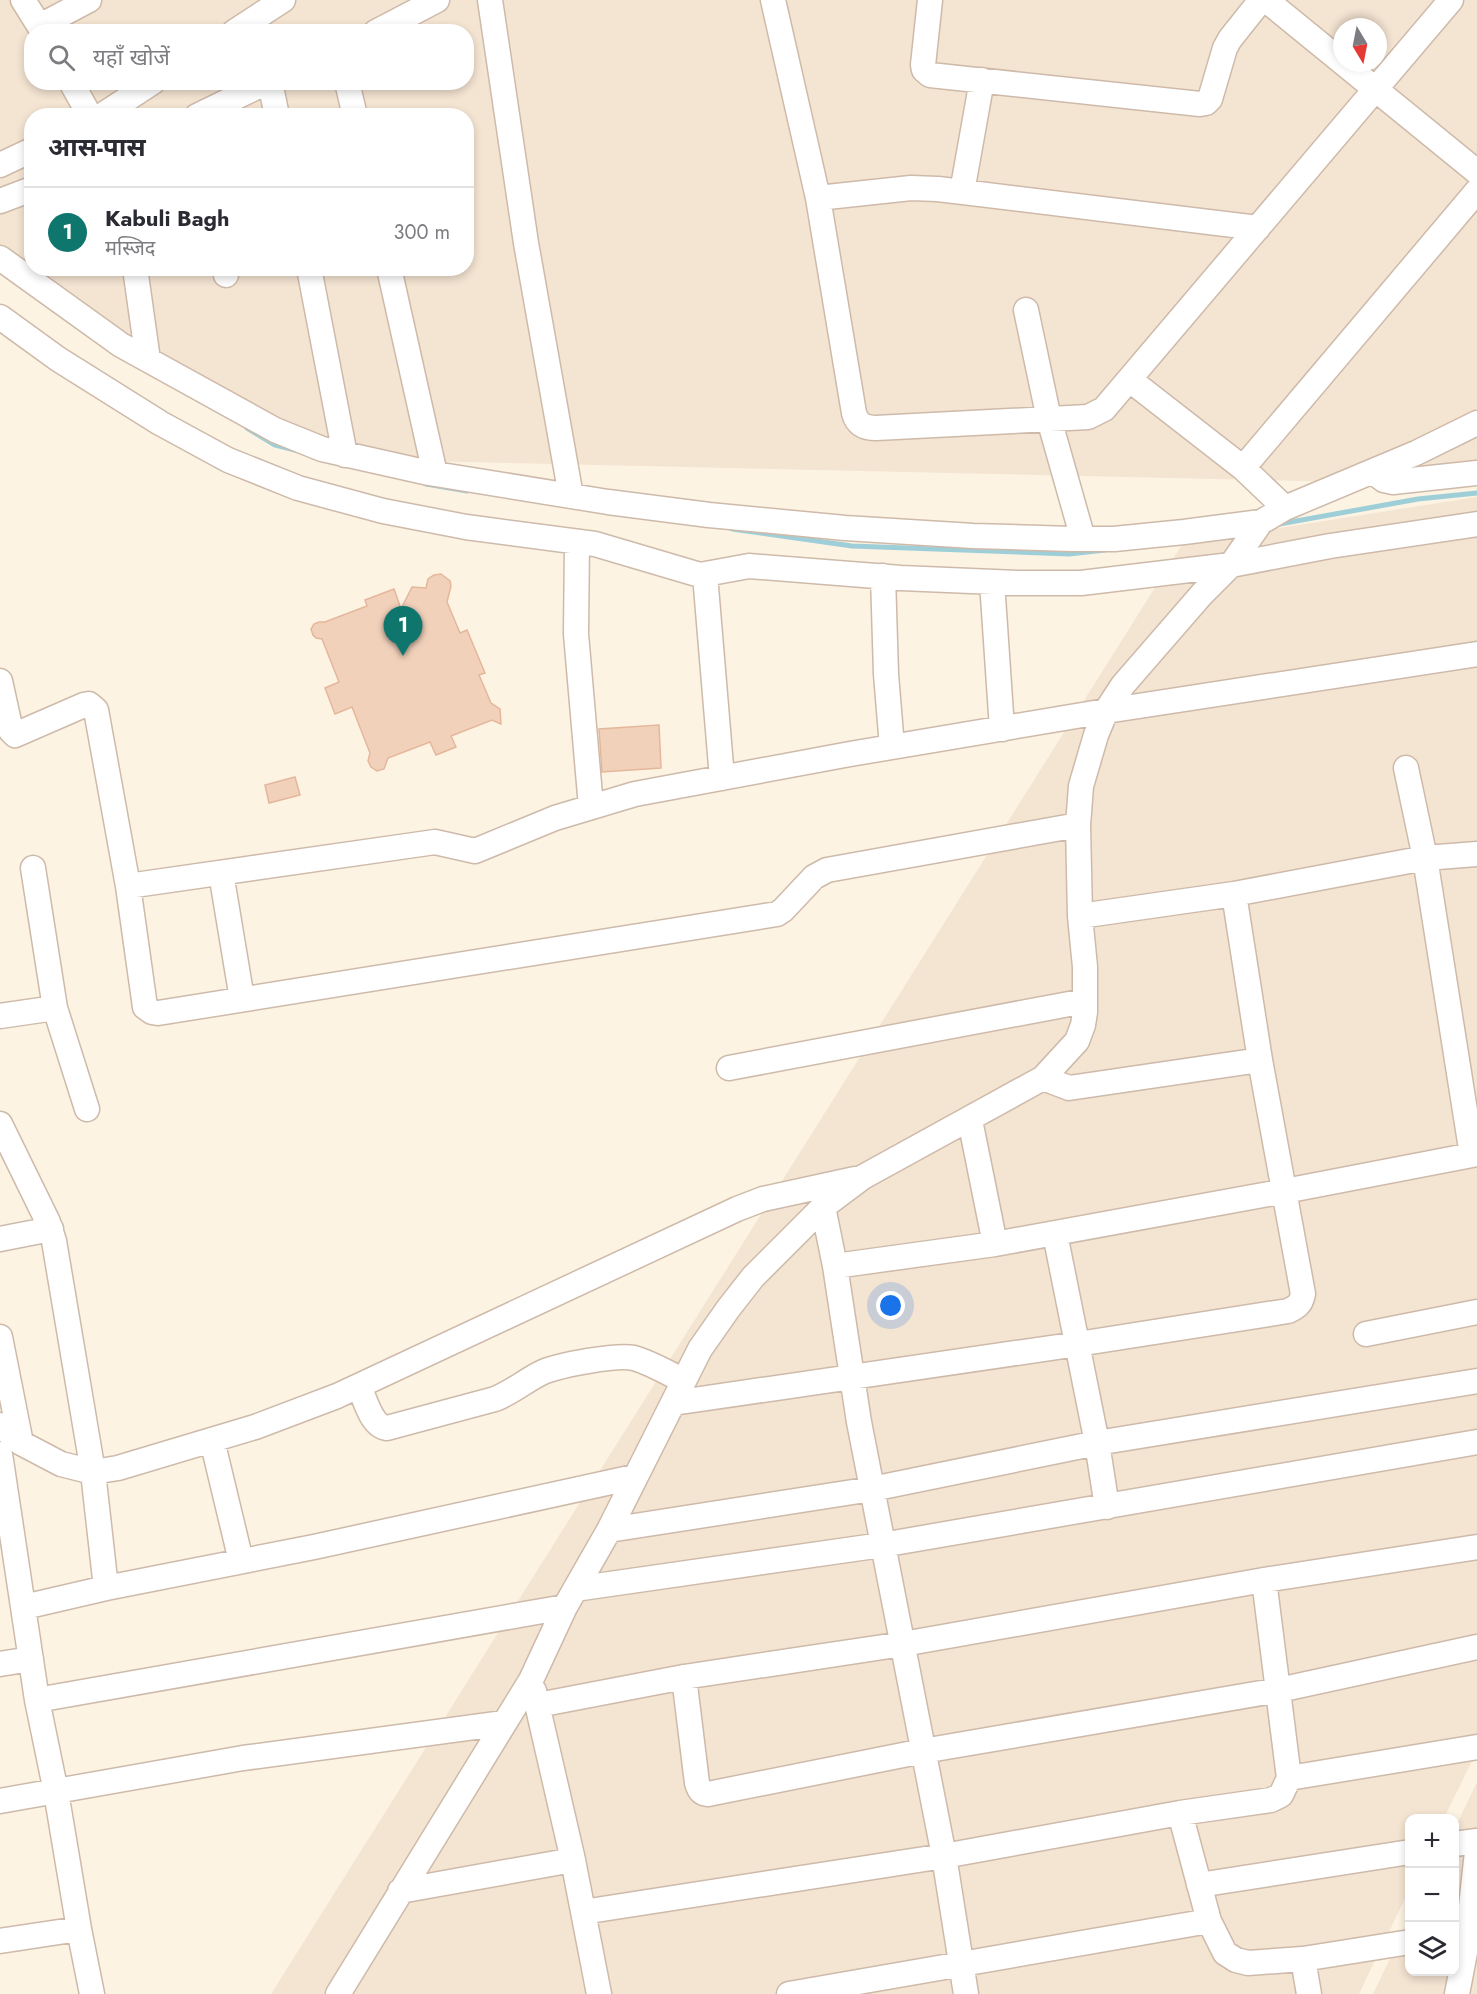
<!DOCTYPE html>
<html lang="hi">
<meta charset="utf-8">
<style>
body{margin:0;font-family:Jost,"Noto Sans Devanagari",sans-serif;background:#f7f7f7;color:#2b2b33}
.controls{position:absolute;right:18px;bottom:18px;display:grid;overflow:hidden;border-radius:12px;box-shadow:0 3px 9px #0003}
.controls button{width:54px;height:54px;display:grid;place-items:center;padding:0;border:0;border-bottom:2px solid #e1e1e2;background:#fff;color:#2b2b33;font:30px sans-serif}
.compass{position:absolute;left:1333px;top:18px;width:54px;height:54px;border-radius:50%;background:#fff;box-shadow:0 3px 9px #0003;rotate:170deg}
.you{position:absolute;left:891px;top:1306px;width:21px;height:21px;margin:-15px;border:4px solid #fff;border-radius:50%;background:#1a73e8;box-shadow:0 0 0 9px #1a73e833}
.badge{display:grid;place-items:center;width:39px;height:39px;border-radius:50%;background:#0f766e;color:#fff;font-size:20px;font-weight:700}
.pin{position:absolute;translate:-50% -50px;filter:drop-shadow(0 2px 3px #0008)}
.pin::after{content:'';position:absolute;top:32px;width:21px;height:18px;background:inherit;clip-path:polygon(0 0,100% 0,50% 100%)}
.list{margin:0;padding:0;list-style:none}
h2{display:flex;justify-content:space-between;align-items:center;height:78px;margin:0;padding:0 24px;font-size:26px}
h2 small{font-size:20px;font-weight:400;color:#7c7c81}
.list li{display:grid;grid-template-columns:39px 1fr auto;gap:18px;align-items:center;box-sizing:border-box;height:90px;padding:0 24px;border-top:2px solid #e1e1e2}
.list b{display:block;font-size:22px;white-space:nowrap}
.list p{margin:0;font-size:20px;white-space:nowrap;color:#7c7c81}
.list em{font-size:20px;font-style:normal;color:#7c7c81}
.icon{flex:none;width:33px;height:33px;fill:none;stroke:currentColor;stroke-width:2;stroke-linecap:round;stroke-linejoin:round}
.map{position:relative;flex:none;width:1477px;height:1994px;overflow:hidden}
.search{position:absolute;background:#fff;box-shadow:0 3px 9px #0003;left:24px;top:24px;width:450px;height:66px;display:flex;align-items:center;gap:15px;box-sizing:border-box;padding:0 21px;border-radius:24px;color:#7c7c81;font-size:22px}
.panel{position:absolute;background:#fff;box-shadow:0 3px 9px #0003;left:24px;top:108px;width:450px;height:168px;border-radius:24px}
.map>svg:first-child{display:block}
</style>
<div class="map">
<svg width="1477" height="1994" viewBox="0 0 1477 1994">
<rect width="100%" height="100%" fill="#fcf3e3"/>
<path fill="#f4e4d2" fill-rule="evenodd" d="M0,0h1477v485l-1146,-26 -56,-14 -275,-196zM1342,27h36v36h-36zM32,32h434v50h-434zM32,116h434v152h-434z
M1477,497v1254l-33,67h-34l-1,72 -50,104h-1088l912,-1451z
M1477,1782v212h-104l36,-75 1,53h44l1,-144z"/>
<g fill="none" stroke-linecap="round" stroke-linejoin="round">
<path stroke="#9ecfd8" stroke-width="5" d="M247,428l28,17 20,5
M426,484l41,7
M1274,525l144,-26 59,-6
M732,529l120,17 217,8 36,-4"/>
</g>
<path fill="#f2d1bb" stroke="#e4b79b" stroke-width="1.5" d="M441,574l9,7 1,5 -4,16 13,31 7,-3 18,43 -6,2 12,28 9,6 1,15 -9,-4 -41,16 5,11 -20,8 -6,-13 -42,16 -4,11 -7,2 -6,-4 -3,-6 2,-8 -18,-46 -17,7 -10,-26 14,-6 -17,-43 -6,-1 -3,-3 -2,-6 3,-5 5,-2h6l42,-16 -2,-6 29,-11 7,20 11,-22 14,1 2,-9 6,-4z
M659,725l2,43 -59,4 -3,-43z
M295,777l5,18 -31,8 -4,-18z"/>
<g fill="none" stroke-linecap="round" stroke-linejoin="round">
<g stroke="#cebaaa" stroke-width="27">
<path id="minor" d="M23,0l20,32
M490,0l36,243 45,253
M773,0l45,198 36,215c3,11 10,15 22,15l212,-11 16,-8 347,-409
M930,0l-7,65 1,5 6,5 270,29 6,-1 4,-4 15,-51 5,-9 31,-39
M1266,0l211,172
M40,26l49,-26
M234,32l49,-32
M376,32l61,-32
M71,82l19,34
M270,82l7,34
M347,82l8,34
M101,116l52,-34
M197,116l70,-34
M0,165l32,-15
M962,192l20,-112
M818,198l93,-10 27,1 320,39
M0,201l32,-12
M0,258l121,87 154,85 47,19 107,24 179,29 101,13 136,13 128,8 99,3h42l70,-7 77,-10
M135,268l13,92
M225,268l1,7
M309,268l36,187
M389,268l46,206
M1026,310l23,109 34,120
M0,317l58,42 102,64 68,37 70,28 85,23 83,16 129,17 105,31 49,-9 152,12 117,5h63l150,-18 99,-19 147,-22
M1130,380l113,88 42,40
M1243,468l234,-277
M1373,472l11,8 9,2 84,-9
M577,542l-1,92 15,173
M705,575l17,203
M883,576l3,98 6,73
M992,582l10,147
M0,681l11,50 4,4 69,-30 5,-1 7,6 32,176 17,121 7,5 6,1 619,-99 6,-4 31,-33 13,-7 251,-45
M1406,768l19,90 47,297
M33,868l22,140 32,101
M221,873l21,126
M128,886l307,-44 40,9 80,-33 80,-24 215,-40 256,-43 371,-57
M1080,916l154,-22 191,-36 52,-4
M0,1016l55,-8
M729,1068l356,-67
M1043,1078l26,10 191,-28
M970,1120l25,124 290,-53 192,-37
M0,1124l48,98 6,19 39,231 13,116
M823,1207l12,59 24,156 85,434 22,138
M1055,1234l42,209 10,64
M0,1239l51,-10
M835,1266l160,-22
M1366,1334l111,-22
M0,1337l21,106
M359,1386c6,13 12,40 28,42l108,-29c18,-7 31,-19 48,-27 17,-7 74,-18 91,-14 17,5 34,15 50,23
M673,1403l405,-59 210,-33c9,-4 13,-7 15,-17l-43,-234 -26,-166
M0,1425l21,18 40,21 32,8 25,-4 137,-41 82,-31 400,-187 26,-10 92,-20
M212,1440l29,121
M0,1454l37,246 19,92 23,137 -79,12
M609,1530l263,-41 225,-46 380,-62
M1264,1580l25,198 188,-31
M575,1589l307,-44 595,-103
M24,1607l82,-19 208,-41 320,-70
M0,1664l31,-5
M684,1677l13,106c2,6 3,10 11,11l215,-43 356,-61 198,-43
M534,1691l39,169 26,134
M37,1700l528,-93
M538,1705l146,-28 219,-33 361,-64 213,-33
M0,1801l243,-43 261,-35
M1180,1813l29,108 16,32 11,7 12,3 55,-4 107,-17
M1454,1844l23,-3
M1199,1885l211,-33
M400,1891l173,-31
M583,1912l361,-56 236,-43 91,-13 10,-5 8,-17
M79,1929l13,65
M1303,1959l6,35
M338,1994l193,-314 34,-73 44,-77 91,-181 28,-40 25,-32 70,-70 40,-30 180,-99 34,-37 6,-16 2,-13v-45l-5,-51 -2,-91 3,-39 15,-51 10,-24 17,-26 79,-91 29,-29 30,-43 24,-14 131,-55 61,-30
M789,1994l420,-73
M1457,1994l10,-52 10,-90"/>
</g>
<use href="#minor" stroke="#fff" stroke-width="24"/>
</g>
</svg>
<div class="controls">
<button>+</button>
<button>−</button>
<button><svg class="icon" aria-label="layers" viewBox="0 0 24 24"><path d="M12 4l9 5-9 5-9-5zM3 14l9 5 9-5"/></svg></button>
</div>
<svg class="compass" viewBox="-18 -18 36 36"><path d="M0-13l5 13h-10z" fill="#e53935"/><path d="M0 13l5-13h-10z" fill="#7c7c81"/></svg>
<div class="you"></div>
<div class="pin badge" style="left:403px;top:656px">1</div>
<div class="search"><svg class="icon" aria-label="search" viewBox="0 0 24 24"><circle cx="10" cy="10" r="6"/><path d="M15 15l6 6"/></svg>यहाँ खोजें</div>
<section class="panel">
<h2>आस-पास<small></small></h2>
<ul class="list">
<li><span class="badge">1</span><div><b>Kabuli Bagh</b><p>मस्जिद</p></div><em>300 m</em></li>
</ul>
</section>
</div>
